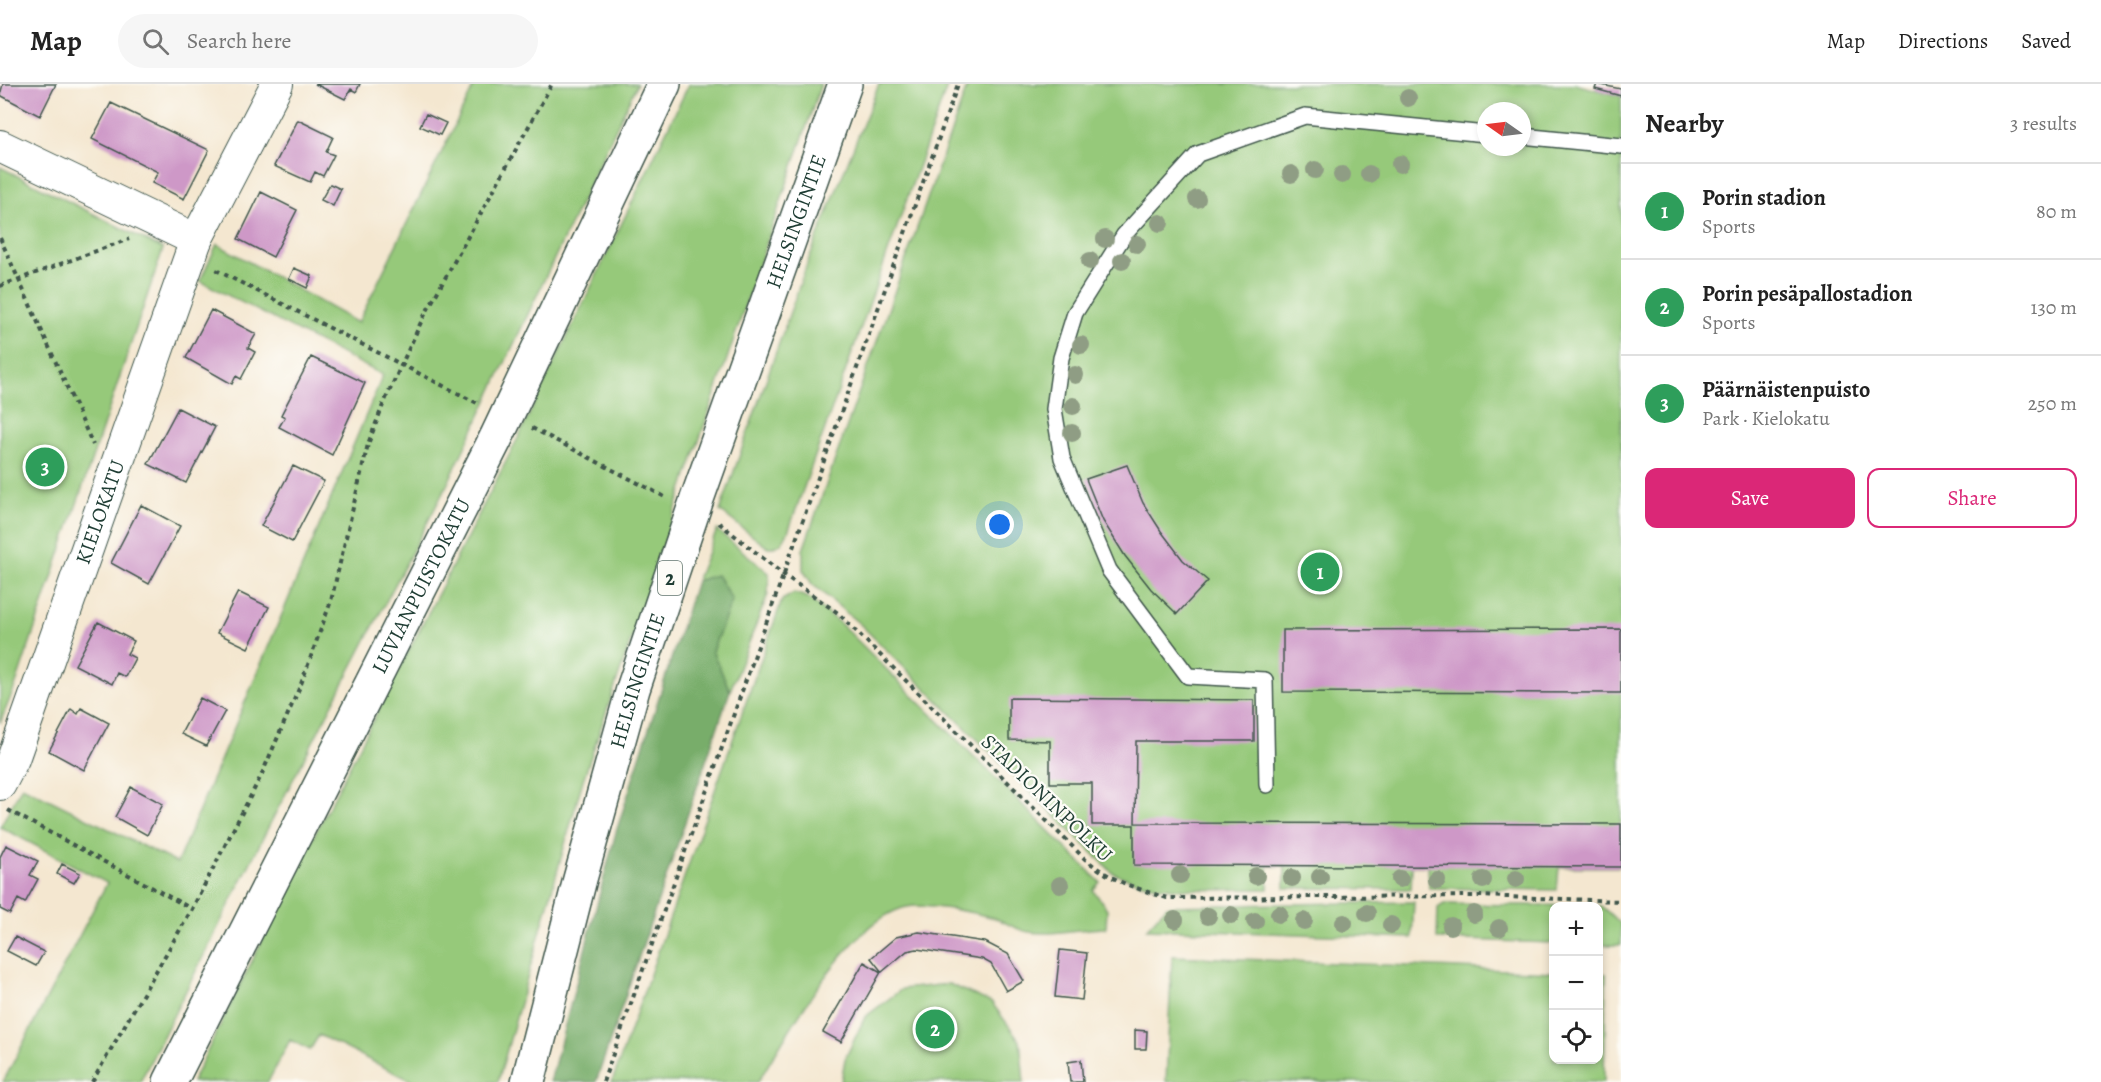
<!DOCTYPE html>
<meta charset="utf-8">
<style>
body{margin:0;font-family:Alegreya,serif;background:#f6f6f6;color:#222}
.controls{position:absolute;right:18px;bottom:18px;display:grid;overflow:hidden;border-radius:12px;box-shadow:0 3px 9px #0003}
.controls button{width:54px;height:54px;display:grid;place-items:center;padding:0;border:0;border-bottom:2px solid #e0e0e0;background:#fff;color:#222;font:30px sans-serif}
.compass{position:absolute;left:1477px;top:18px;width:54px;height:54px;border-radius:50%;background:#fff;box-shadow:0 3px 9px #0003;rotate:284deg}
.you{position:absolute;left:1000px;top:441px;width:21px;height:21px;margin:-15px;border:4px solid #fff;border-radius:50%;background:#1a73e8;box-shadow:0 0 0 9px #1a73e833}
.badge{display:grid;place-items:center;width:39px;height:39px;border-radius:50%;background:#db2777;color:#fff;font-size:20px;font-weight:700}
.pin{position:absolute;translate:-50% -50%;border:3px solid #fff;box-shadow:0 2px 6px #0006}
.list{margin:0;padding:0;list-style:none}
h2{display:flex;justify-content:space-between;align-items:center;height:78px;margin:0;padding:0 24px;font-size:26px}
h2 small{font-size:20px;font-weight:400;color:#767676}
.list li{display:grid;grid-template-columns:39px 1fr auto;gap:18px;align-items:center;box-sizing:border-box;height:96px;padding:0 24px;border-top:2px solid #e0e0e0}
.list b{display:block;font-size:22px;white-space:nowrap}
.list p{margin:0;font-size:20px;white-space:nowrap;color:#767676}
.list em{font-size:20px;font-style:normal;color:#767676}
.actions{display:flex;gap:12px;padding:18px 24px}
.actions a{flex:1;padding:14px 0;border:2px solid #db2777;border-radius:12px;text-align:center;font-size:21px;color:#db2777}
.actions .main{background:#db2777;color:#fff}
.icon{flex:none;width:33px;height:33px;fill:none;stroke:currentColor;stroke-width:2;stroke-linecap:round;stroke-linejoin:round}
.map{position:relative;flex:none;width:1621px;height:998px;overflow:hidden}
header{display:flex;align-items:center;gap:36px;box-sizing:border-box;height:84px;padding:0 30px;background:#fff;border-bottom:2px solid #e0e0e0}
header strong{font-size:28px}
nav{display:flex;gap:33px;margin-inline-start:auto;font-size:21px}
.search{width:420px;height:54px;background:#f6f6f6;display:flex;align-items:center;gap:15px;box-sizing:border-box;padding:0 21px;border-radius:33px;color:#767676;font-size:22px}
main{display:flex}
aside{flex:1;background:#fff}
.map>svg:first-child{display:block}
</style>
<header>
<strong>Map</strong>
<div class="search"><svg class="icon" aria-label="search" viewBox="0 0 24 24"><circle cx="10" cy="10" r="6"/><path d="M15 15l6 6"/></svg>Search here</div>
<nav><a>Map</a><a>Directions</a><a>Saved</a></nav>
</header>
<main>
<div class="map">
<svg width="1621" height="998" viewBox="0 0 1621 998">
<rect width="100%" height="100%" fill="#fdfcf7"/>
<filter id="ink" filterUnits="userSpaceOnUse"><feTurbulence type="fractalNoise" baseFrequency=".0167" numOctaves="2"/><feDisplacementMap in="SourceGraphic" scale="12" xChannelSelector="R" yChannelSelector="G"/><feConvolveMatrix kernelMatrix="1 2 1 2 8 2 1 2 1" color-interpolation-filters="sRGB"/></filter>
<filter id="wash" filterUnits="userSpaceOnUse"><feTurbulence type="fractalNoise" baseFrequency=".008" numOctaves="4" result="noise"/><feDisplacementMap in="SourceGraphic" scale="24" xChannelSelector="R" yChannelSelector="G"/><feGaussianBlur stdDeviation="1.35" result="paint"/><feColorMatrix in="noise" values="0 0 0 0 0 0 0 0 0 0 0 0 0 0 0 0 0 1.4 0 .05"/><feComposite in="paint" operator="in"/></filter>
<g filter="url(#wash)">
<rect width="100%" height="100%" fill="#f4e7d0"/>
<path fill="#96c97a" stroke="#5a8357" stroke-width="1.5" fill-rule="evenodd" d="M475,0h162l-190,401 -175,335 -132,262h-137l104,-199 -107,-56 22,-41 155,77 206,-488 -183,-94 17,-37 141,79z
M689,0h132l-238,696 -85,302h-84l-95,-47 -9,15 -20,-10 -22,42h-76l130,-262 196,-382z
M879,0h69l-160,448c-5,10 -8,16 -21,15l-47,-36 88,-250z
M968,0h607l46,12v771h-62l-2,23 -128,-2 -1,-22h-16l-1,23 -126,-1v-22h-17v23c-53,0 -106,6 -155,-16l-252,-248 -49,-41 -9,-14v-20zM1486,27h36v36h-36z
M0,83l163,82 -147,435 -16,39z
M717,446l52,43 -1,21 -38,97 -18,-40 20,-51 -15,-25 -21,6z
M794,509l13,4 35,28 258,257 -7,8 14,19 -1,19c-26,0 -52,8 -77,4 -14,-2 -25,-12 -39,-15 -22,-6 -49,-10 -72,-11 -60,-3 -132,130 -160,176h-146l170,-482z
M1414,818l-2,36 -266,-9 21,-23z
M1444,820l157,2 20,18v21h-22l-1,-39h-44l-1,37 -116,-4 1,-31z
M1172,872l381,16 1,88h44l1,-87 7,1 -2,108h-438z
M949,900l43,19 28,38 4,41h-183l4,-23 20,-42 37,-28z"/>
<path fill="#78ad6a" stroke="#4c754f" stroke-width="1.5" d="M717,491l15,25 -20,51 18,40 -134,391h-46l66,-250 80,-251z"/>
<g id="blocks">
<path fill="#ce98c7" d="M3,0h53l-16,32 -40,-21z
M315,0h45l-4,8 -5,-3 -6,10z
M1597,0l24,5v7l-26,-7z
M111,19l98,47 -25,49 -32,-16 6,-11 -66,-33z
M426,30l20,9 -6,12 -20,-9z
M298,36l35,17 -7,15 8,3 -11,21 -8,-4 -5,10 -36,-16z
M330,100l11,5 -8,17 -12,-6z
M261,108l36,18 -24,47 -35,-18z
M294,184l18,8 -5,12 -18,-9z
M211,226l45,24 -8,14 7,4 -14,27 -5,-3 -4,8 -46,-26z
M311,273l54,26 -33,72 -53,-28 6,-10 -4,-2z
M178,324l37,19 -29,56 -38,-19z
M1127,381l16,38 18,28 22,29 25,21 -31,33 -26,-25 -26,-33 -22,-35 -17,-42z
M293,382l31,15 -32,61 -31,-16z
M141,421l39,21 -31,58 -38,-21z
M238,508l31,15 -21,41 -31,-15z
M98,538l36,19 -7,13 8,4 -10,19 -8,-4 -5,11 -37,-19z
M1621,545v64l-338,-1v-62z
M200,614l25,13 -19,35 -25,-12z
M1009,614l245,2v41h-118l-1,82 486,1v43l-487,-2v-40h-42v-42h-42v-42l-41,-1z
M81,624l28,15 -25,47 -35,-19 22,-42 7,5z
M131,703l32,17 -16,31 -32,-18z
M6,761l32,16 -8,14 8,4 -13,24 -7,-4 -8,15 -10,-5v-52z
M62,780l18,9 -6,10 -17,-9z
M919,848l66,10 23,12 16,27 -18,10 -15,-27 -9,-5 -65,-10 -10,2 -25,21 -11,-14 25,-21z
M15,853l29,15 -8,14 -29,-15z
M1060,866l27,3 -5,47 -27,-3z
M864,878l17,10 -40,70 -18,-10z
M1135,946l12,1 -1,18h-11z
M1081,976l2,22h-13l-2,-20z"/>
</g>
</g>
<g filter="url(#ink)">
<use href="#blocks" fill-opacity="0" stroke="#3f564b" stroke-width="1.5"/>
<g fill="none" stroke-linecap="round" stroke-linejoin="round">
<g stroke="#3f564b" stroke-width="18">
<path id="service" d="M1522,52l99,10
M1267,701l-2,-105 -77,-4 -79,-106 -47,-112 -8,-49 7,-51 14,-45 49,-78 74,-81 107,-38 181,18"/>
</g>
<g stroke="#3f564b" stroke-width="34">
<g id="minor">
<path d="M0,62l196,94"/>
<path id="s1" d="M0,700l13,-25 183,-519 81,-156"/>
</g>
</g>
<g stroke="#3f564b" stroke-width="36">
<g id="primary">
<path id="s2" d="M170,998l326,-644 168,-354"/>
</g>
</g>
<g stroke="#3f564b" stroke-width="36">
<g id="trunk">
<path id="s3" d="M528,998l52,-203 53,-190 64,-190 148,-415"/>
</g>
</g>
<path stroke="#3f564b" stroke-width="4" stroke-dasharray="4.5 4.5" stroke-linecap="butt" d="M0,154l93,207
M216,186l263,134
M0,202l129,-47
M532,344l135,70
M719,439l65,52 54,38 247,246c29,23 47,28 82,39l312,-2 142,5
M8,726l184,99
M92,998l100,-173 69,-133 40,-92 30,-83 37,-157 15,-39 39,-85 130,-236
M603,998l355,-998"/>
<use href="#service" stroke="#fff" stroke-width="15"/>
<use href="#minor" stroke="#fff" stroke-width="32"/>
<use href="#primary" stroke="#fff" stroke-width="33"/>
<use href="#trunk" stroke="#fff" stroke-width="33"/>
</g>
<g fill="#8f9d84">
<circle cx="1408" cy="14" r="9"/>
<circle cx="1400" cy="80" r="9"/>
<circle cx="1315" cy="86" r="9"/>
<circle cx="1291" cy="90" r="9"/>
<circle cx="1369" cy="90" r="9"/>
<circle cx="1342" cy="91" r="9"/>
<circle cx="1197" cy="115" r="9"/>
<circle cx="1160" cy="139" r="9"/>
<circle cx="1105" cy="155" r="9"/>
<circle cx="1137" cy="160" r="9"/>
<circle cx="1090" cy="177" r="9"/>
<circle cx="1122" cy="177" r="9"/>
<circle cx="1081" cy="261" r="9"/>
<circle cx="1075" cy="291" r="9"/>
<circle cx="1073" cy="322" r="9"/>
<circle cx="1072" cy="349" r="9"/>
<circle cx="1180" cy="791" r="9"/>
<circle cx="1256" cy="792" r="9"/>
<circle cx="1320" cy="793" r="9"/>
<circle cx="1292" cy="794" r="9"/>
<circle cx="1400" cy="795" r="9"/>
<circle cx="1516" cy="795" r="9"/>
<circle cx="1437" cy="796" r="9"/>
<circle cx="1483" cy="796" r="9"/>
<circle cx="1060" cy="801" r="9"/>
<circle cx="1367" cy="829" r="9"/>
<circle cx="1279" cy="830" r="9"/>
<circle cx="1474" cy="830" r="9"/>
<circle cx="1231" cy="831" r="9"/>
<circle cx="1208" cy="832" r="9"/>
<circle cx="1175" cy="836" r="9"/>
<circle cx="1255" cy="837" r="9"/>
<circle cx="1304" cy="837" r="9"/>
<circle cx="1344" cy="839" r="9"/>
<circle cx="1391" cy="841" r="9"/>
<circle cx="1451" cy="842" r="9"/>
<circle cx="1499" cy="844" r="9"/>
</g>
</g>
<g text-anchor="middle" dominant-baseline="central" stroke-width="4.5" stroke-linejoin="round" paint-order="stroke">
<rect fill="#fdfcf7" stroke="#62766e" stroke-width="1.5" x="658" y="477" width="24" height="34" rx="4.5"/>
<g font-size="20" font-weight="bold" fill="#1f3d34">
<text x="670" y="494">2</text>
</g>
<g font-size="21" fill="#1f3d34" stroke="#fdfcf7">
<text stroke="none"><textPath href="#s3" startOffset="902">HELSINGINTIE</textPath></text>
<text stroke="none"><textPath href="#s1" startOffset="290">KIELOKATU</textPath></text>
<text stroke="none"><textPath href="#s2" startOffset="556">LUVIANPUISTOKATU</textPath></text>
<text stroke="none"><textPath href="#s3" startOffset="416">HELSINGINTIE</textPath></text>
<text transform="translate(1047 714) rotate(44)">STADIONINPOLKU</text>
</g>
</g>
</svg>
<div class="controls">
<button>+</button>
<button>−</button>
<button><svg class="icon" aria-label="locate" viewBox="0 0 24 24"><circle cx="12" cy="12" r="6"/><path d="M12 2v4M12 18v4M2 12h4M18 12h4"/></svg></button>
</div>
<svg class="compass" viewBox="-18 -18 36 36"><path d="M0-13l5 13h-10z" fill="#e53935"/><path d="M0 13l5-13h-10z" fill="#767676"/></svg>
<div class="you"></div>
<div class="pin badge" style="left:1320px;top:488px;background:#2e9e5b">1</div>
<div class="pin badge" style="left:935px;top:945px;background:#2e9e5b">2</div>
<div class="pin badge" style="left:45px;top:383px;background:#2e9e5b">3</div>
</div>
<aside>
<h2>Nearby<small>3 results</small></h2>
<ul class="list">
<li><span class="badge" style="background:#2e9e5b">1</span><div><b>Porin stadion</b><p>Sports</p></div><em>80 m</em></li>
<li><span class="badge" style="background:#2e9e5b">2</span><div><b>Porin pesäpallostadion</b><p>Sports</p></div><em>130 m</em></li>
<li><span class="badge" style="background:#2e9e5b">3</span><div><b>Päärnäistenpuisto</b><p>Park · Kielokatu</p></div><em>250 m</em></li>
</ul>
<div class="actions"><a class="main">Save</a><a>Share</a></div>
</aside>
</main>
